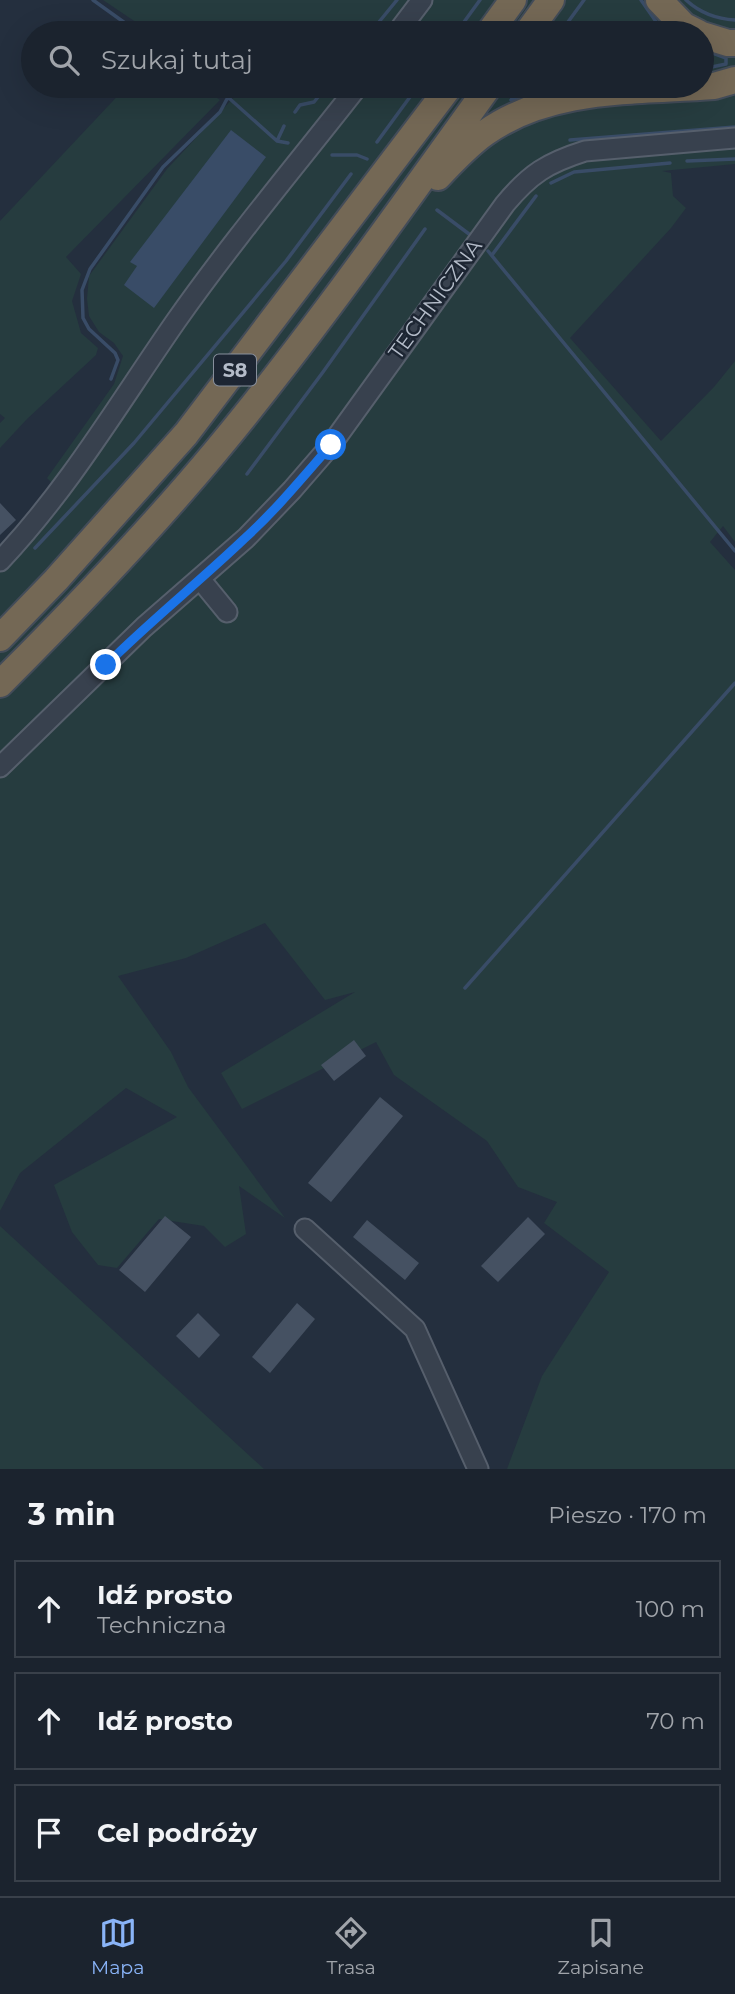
<!DOCTYPE html>
<html lang="pl">
<meta charset="utf-8">
<style>
body{margin:0;font-family:Montserrat,sans-serif;background:#242b36;color:#f1f3f6}
.stop{position:absolute;width:21px;height:21px;margin:-16px;border:5px solid #1a73e8;border-radius:50%;background:#fff}
.stop.end{background:#1a73e8;border-color:#fff;box-shadow:0 2px 7px #0008}
.list{margin:0;padding:0;list-style:none}
h2{display:flex;justify-content:space-between;align-items:center;height:91px;margin:0;padding:0 28px;font-size:30px}
h2 small{font-size:23px;font-weight:400;color:#a0a4aa}
.list li{display:grid;grid-template-columns:46px 1fr auto;gap:21px;align-items:center;box-sizing:border-box;height:98px;margin:0 14px 14px;padding:0 14px;border:2px solid #39404a;border-radius:0px}
.list b{display:block;font-size:26px;white-space:nowrap}
.list p{margin:0;font-size:23px;white-space:nowrap;color:#a0a4aa}
.list em{font-size:23px;font-style:normal;color:#a0a4aa}
.icon{flex:none;width:38px;height:38px;fill:none;stroke:currentColor;stroke-width:2;stroke-linecap:round;stroke-linejoin:round}
.map{position:relative;flex:none;width:735px;height:1469px;overflow:hidden}
.search{position:absolute;background:#1b232e;box-shadow:0 7px 28px #0002;left:21px;right:21px;top:21px;height:77px;display:flex;align-items:center;gap:18px;box-sizing:border-box;padding:0 24px;border-radius:38px;color:#a0a4aa;font-size:26px}
.sheet{height:427px;background:#1b232e}
nav{display:flex;justify-content:space-around;align-items:center;box-sizing:border-box;height:98px;border-top:2px solid #39404a;background:#1b232e;font-size:19px;color:#a0a4aa}
nav a{display:grid;justify-items:center;gap:4px}
nav .on{color:#8ab4f8}
.map>svg:first-child{display:block}
</style>
<div class="map">
<svg width="735" height="1469" viewBox="0 0 735 1469">
<rect width="100%" height="100%" fill="#242f3e"/>
<path fill="#263c3f" d="M103,0h632v164l-73,7 9,2 2,23 13,12 -15,20 -101,110 91,103 53,-54 21,-26v181l-12,-16 -13,16 25,28v899h-228l35,-93 67,-104 -65,-49 13,-21 -39,-15 -31,-46 -93,-66 -18,-33 -134,67 -21,-36 134,-81 -30,8 -60,-77 -79,35 -68,18 53,76 17,35 97,131 -46,-32 7,48 -21,13 -21,-21 -45,-7 -42,49 -19,-3 -26,-33 -18,-47 123,-68 -51,-29 -106,85 -20,38v-650l53,-77 -6,-6 67,-94 9,-28 -9,-13 -15,-11 -10,-16 -2,-17 2,-23 78,-107 69,-74 -8,-9h474v-53h-550z
M127,86h73l20,14 -154,157 15,17 -9,27 9,32 17,15 -2,7 -69,64 -27,29v-25l5,-5 -5,-4v-193z
M0,1226l264,243h-264z"/>
<path fill="#394c67" d="M231,130l35,27 -112,151 -30,-23 13,-19 -7,-4z"/>
<g fill="none" stroke-linecap="round" stroke-linejoin="round">
<path stroke="#394c67" stroke-width="3.5" d="M93,0l46,33
M641,0l16,23 11,10
M686,0c14,13 30,19 49,20
M370,33l27,-33
M456,33l24,-33
M560,33l24,-33
M702,49l24,9v6l-24,5
M212,86l18,13 47,42 11,2
M521,86l-10,14 33,-11 19,-2
M295,112l5,-7 14,-3 13,-16
M570,140l165,-13
M277,141l7,-15
M377,142l41,-56
M332,155h25l10,4
M687,161l48,-2
M551,183l23,-11 96,-9
M437,210l32,24
M488,251l247,300
M492,255l44,-59
M111,379l7,-19 -3,-7 -26,-24 -6,-11 -1,-28 8,-21 73,-102 57,-55 8,-15
M247,474l76,-102 102,-143
M35,548l99,-105 152,-182 65,-87
M465,988l270,-305"/>
</g>
<path fill="#455162" d="M0,503l16,17 -16,15z
M354,1040l12,16 -32,25 -13,-16z
M380,1097l23,19 -72,86 -23,-19z
M165,1216l26,21 -46,55 -26,-22z
M528,1217l17,17 -47,48 -17,-16z
M367,1220l52,43 -14,17 -52,-43z
M297,1303l18,16 -45,54 -18,-16z
M198,1313l22,22 -21,23 -23,-22z"/>
<g fill="none" stroke-linecap="round" stroke-linejoin="round">
<g stroke="#565f6c" stroke-width="23">
<path id="minor" d="M397,33l25,-33
M0,561c69,-73 119,-158 176,-240 57,-81 121,-157 182,-235
M200,579l27,33
M0,767l144,-140 102,-89 46,-48 39,-45 174,-241c25,-30 42,-41 80,-53l150,-13
M305,1229l110,100 63,140"/>
</g>
<g stroke="#434c59" stroke-width="30">
<path id="highway" d="M659,0l25,26 14,7
M489,33l24,-33
M527,33l24,-33
M702,35l26,8h7
M438,177c14,-15 30,-32 47,-44 66,-47 152,-41 229,-47l21,-6
M0,638l56,-58 130,-146 264,-348
M0,684c75,-75 148,-151 216,-233 97,-117 184,-242 273,-365"/>
</g>
<use href="#minor" stroke="#38414e" stroke-width="19"/>
<use href="#highway" stroke="#746855" stroke-width="26"/>
</g>
<g fill="none" stroke-linecap="round" stroke-linejoin="round">
<path stroke="#1a73e8" stroke-width="9" d="M106,665c44,-44 93,-83 138,-126 32,-29 59,-62 87,-94"/>
</g>
<g text-anchor="middle" dominant-baseline="central" stroke-width="5" stroke-linejoin="round" paint-order="stroke">
<rect fill="#1d2633" stroke="#878f9c" stroke-width="2" x="214" y="354.5" width="42" height="31" rx="5"/>
<g font-size="19" font-weight="bold" fill="#b4bcc9">
<text x="235" y="370">S8</text>
</g>
<g font-size="21" fill="#b4bcc9" stroke="#1d2633">
<text transform="translate(435 299) rotate(-54)">TECHNICZNA</text>
</g>
</g>
</svg>
<div class="stop" style="left:331px;top:445px"></div>
<div class="stop end" style="left:106px;top:665px"></div>
<div class="search"><svg class="icon" aria-label="search" viewBox="0 0 24 24"><circle cx="10" cy="10" r="6"/><path d="M15 15l6 6"/></svg>Szukaj tutaj</div>
</div>
<section class="sheet">
<h2>3 min<small>Pieszo · 170 m</small></h2>
<ul class="list">
<li><svg class="icon" aria-label="ahead" viewBox="0 0 24 24"><path d="M12 20V5M6 11l6-6 6 6"/></svg><div><b>Idź prosto</b><p>Techniczna</p></div><em>100 m</em></li>
<li><svg class="icon" aria-label="ahead" viewBox="0 0 24 24"><path d="M12 20V5M6 11l6-6 6 6"/></svg><div><b>Idź prosto</b></div><em>70 m</em></li>
<li><svg class="icon" aria-label="arrive" viewBox="0 0 24 24"><path d="M6 21V4h12l-3 4 3 4H6"/></svg><div><b>Cel podróży</b></div></li>
</ul>
</section>
<nav>
<a class="on"><svg class="icon" aria-label="map" viewBox="0 0 24 24"><path d="M3 6l6-2 6 2 6-2v14l-6 2-6-2-6 2zM9 4v14M15 6v14"/></svg>Mapa</a>
<a><svg class="icon" aria-label="directions" viewBox="0 0 24 24"><path d="M12 3l9 9-9 9-9-9zM9 14v-3h6M13 9l2 2-2 2"/></svg>Trasa</a>
<a><svg class="icon" aria-label="saved" viewBox="0 0 24 24"><path d="M7 4h10v16l-5-4-5 4z"/></svg>Zapisane</a>
</nav>
